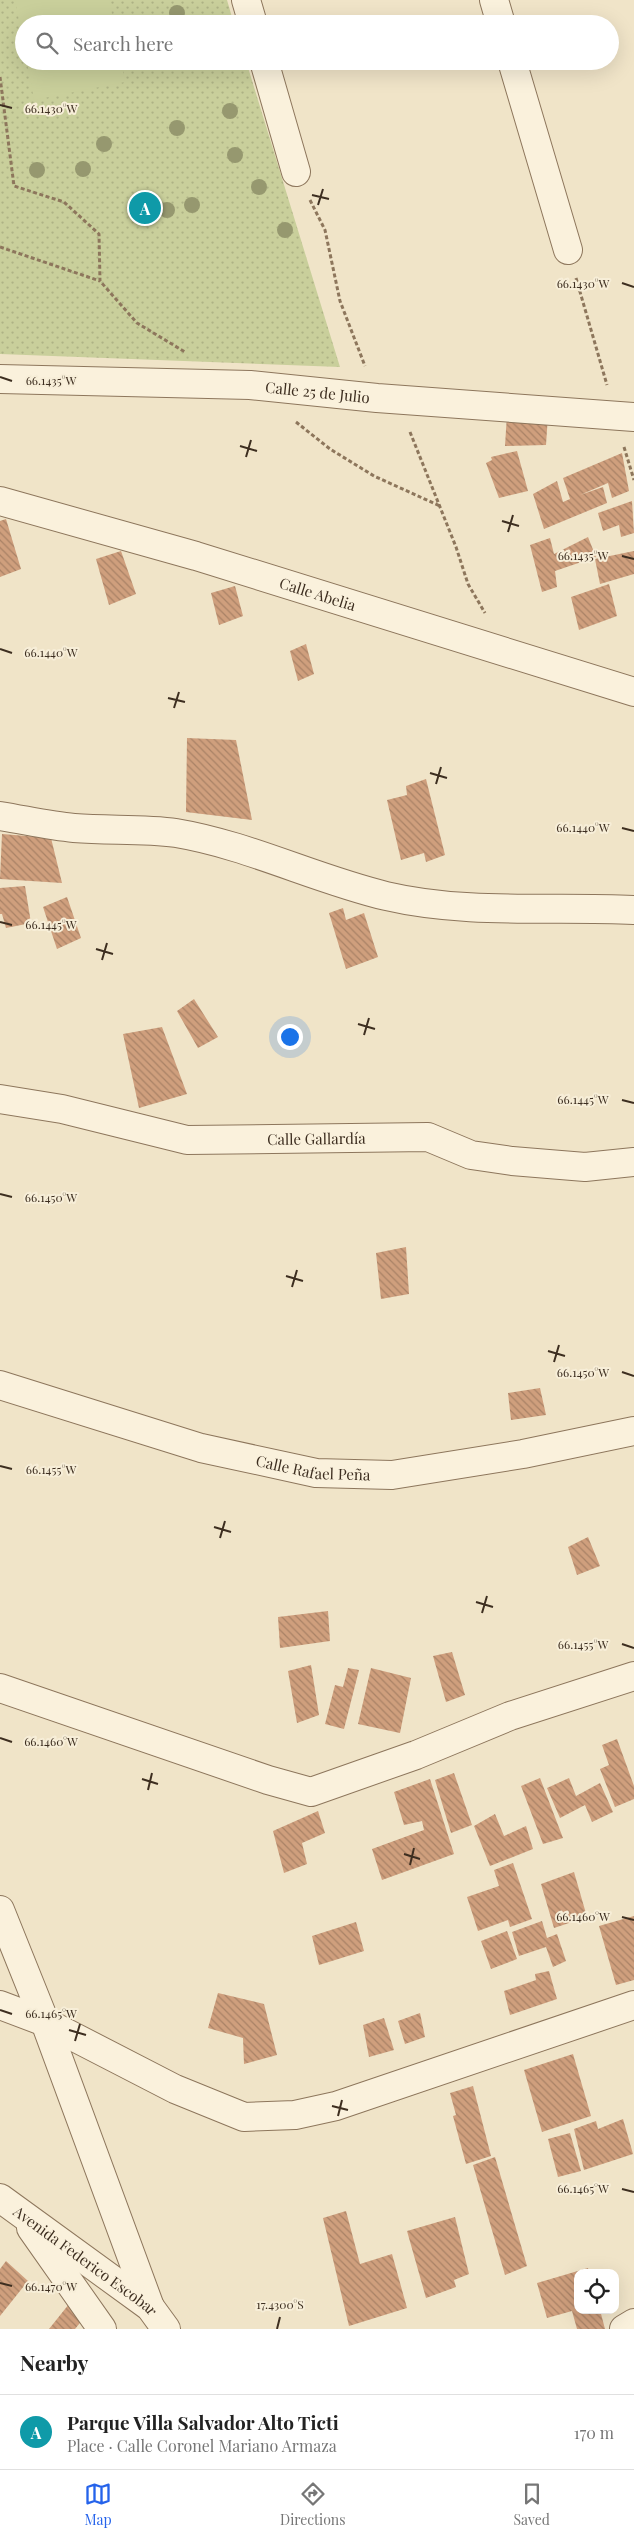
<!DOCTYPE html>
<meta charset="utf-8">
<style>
body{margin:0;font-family:"Playfair Display",serif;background:#f6f6f6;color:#222}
.controls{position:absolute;right:15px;bottom:15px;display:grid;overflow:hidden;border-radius:10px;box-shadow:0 5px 20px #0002}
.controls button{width:45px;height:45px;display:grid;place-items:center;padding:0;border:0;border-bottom:1px solid #e0e0e0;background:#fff;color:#222;font:25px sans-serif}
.you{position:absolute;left:289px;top:1036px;width:18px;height:18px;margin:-12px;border:4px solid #fff;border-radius:50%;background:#1a73e8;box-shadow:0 0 0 8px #1a73e833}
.badge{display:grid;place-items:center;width:32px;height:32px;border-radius:50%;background:#2563eb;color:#fff;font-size:16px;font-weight:700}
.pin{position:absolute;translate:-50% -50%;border:2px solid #fff;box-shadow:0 1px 5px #0006}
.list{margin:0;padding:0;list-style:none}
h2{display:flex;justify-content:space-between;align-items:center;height:65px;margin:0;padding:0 20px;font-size:21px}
h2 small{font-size:16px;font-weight:400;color:#767676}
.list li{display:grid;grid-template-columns:32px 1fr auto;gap:15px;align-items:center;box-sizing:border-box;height:75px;padding:0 20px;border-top:1px solid #e0e0e0}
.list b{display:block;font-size:19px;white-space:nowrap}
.list p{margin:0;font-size:16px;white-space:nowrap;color:#767676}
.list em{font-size:16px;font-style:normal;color:#767676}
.icon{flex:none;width:28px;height:28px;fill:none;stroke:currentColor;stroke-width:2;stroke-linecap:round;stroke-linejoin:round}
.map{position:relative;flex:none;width:634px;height:2329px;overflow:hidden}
.search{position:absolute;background:#fff;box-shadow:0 5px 20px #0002;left:15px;right:15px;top:15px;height:55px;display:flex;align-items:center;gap:12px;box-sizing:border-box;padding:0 18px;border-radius:28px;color:#767676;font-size:19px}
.sheet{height:140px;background:#fff}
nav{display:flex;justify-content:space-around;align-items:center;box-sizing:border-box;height:70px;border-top:1px solid #e0e0e0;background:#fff;font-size:14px;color:#767676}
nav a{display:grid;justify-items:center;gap:2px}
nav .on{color:#2563eb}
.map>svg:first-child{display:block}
</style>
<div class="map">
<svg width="634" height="2329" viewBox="0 0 634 2329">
<defs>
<pattern id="grass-dots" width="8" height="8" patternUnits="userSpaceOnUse" patternTransform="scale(1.25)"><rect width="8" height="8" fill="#c9cf9b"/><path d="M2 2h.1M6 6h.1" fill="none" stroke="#aeb285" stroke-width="1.8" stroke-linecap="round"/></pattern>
<pattern id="building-back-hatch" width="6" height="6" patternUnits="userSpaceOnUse" patternTransform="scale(1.25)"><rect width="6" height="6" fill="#cf9f7d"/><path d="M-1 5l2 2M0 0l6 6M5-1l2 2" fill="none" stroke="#a98266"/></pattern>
</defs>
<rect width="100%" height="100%" fill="#f0e4c8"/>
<path fill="url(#grass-dots)" d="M0,0h227l7,24h-210v37h222l94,306 -340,-13z"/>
<path fill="#c9cf9b" d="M15,0h94l5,24h-90v21z
M27,61h94l4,21 -91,18z"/>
<path fill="url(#building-back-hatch)" d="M507,414l41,1 -2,30 -41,1z
M517,451l11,40 -29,7 -13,-35 6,-3 -1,-3z
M622,453l7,38 -17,7 -4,-15 -28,12 23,-8 4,16 -63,26 -11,-35 24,-13 6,21 7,-3 -7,-21z
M632,501l2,32 -13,4 -2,-12 -16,6 -5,-18z
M6,519l15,50 -21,8v-56z
M588,537l8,20 -41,14 2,16 -15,5 -12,-47 20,-7 4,16z
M121,551l15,43 -27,11 -13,-46z
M634,551v23l-34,10 -5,-25z
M609,584l8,32 -38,14 -8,-33z
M235,586l8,30 -24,9 -8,-32z
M306,644l8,30 -16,7 -8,-30z
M187,738l49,2 16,80 -66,-8z
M426,779l19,76 -19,7 -2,-9 -23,7 -14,-60 20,-5 -1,-9z
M2,834l49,4 11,45 -62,-4z
M25,886l6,37 -25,5 -4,-14h-2v-26z
M67,897l14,41 -24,11 -14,-42z
M343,908l3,12 18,-7 14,44 -32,12 -17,-56z
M194,999l24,38 -20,11 -21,-37z
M162,1027l25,67 -48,14 -16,-74z
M406,1247l3,47 -28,5 -5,-46z
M540,1388l6,27 -35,5 -3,-27z
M588,1537l12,29 -23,9 -9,-28z
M328,1611l2,30 -50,7 -2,-31z
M452,1652l13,43 -19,7 -13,-46z
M311,1665l8,50 -22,8 -9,-52z
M348,1668l11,2 -15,59 -19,-5 10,-39 8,2z
M371,1668l40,10 -11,55 -42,-9z
M617,1739l17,47v13l-19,8 -15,-38 9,-4 -7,-20z
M454,1773l18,52 -21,8 -16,-53z
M540,1778l23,60 -20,6 -22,-58z
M569,1778l7,18 24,-13 13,29 -21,10 -7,-17 -25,13 -13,-30z
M430,1779l24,75 -72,26 -10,-31 52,-19 -2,-9 -18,4 -10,-33z
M318,1811l7,22 -23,10 5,21 -23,9 -11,-42z
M495,1814l9,22 22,-10 7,23 -43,17 -16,-40z
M513,1863l19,56 -22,8 -2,-7 -30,11 -11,-34 32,-11 -5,-16z
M574,1872l13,45 -33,11 -13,-44z
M634,1916v64l-18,5 -17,-59z
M542,1921l5,17 10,-4 9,27 -13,6 -7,-20 -27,9 -7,-24z
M356,1922l8,29 -45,14 -7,-29z
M507,1931l10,28 -26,10 -10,-28z
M549,1971l8,28 -47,16 -6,-24 32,-11 -1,-6z
M218,1993l46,11 13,51 -33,9 -1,-26 -35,-10z
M420,2013l5,24 -20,7 -7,-23z
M384,2018l10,32 -25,7 -6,-32z
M573,2054l18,62 -49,16 -18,-62z
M473,2086l18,70 -25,8 -13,-48 3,-1 -6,-22z
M623,2119l10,35 -49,16 -10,-41 22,-8 2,8z
M570,2133l11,38 -23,6 -10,-38z
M495,2157l32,109 -22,9 -32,-110z
M346,2211l14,53 32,-10 15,54 -58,18 -26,-108z
M455,2217l14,57 -15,6 2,7 -30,11 -19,-67z
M6,2261l22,20 -28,35v-47z
M588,2268l1,5h-11v37h22l5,19h-28l-5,-18 -25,7 -10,-35z
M69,2304l15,14 -9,11h-26z"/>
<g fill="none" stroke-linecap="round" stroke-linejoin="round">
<g stroke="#8d765c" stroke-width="30">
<g id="minor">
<path d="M246,0l7,24"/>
<path d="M494,0l7,24"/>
<path d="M264,61l32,111"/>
<path d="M512,61l56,189"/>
<path id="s1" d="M0,379l250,6 127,13 257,19"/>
<path id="s2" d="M0,501l196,55 438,136"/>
<path d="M0,816c25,4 50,10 74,12 34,3 69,0 102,5 72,12 139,46 210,63 81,19 166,10 248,14"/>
<path id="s3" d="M0,1099l62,10 125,31 241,-3 43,18 41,6 73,6 49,-5"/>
<path id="s4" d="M0,1385l201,63 115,25 76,2 131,-21 111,-23"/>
<path d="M0,1688l268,92 43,12 105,-37 94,-39 124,-40"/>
<path d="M0,1910l45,112 105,285"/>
<path d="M0,2005l45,17 130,67 69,28 51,-2 41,-9 298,-101"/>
<path id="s5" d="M0,2198l150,109 16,22"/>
<path d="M31,2228l71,101"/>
<path d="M624,2329l10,-6"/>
</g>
</g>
<path stroke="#8d765c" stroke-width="3" stroke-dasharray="4 2.5" stroke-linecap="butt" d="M0,77l14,109 50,16 35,32 1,47 37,42 48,29
M310,200l15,30 15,71 25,65
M0,247l100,34
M576,278l31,107
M296,422l34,27 44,27 66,30
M410,432l46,115 12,37 17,29
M624,447l10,33"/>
<use href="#minor" stroke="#faf1dc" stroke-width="28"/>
</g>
<g fill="#96986f">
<circle cx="177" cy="13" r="8"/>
<circle cx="230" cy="111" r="8"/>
<circle cx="177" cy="128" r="8"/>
<circle cx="104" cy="144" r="8"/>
<circle cx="235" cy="155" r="8"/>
<circle cx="83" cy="169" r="8"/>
<circle cx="37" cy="170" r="8"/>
<circle cx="259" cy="187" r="8"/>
<circle cx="192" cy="205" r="8"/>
<circle cx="167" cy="210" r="8"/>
<circle cx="285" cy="230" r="8"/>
</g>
<path fill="none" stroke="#3d2e20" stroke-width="2" d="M0,105l12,3M312,195l17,4M318,205l5,-16M622,283l12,4M0,377l12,4M240,446l17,5M246,457l5,-17M502,521l17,5M508,532l5,-17M622,556l12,3M0,649l12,4M168,698l17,4M174,708l5,-16M430,773l17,5M436,784l5,-17M622,828l12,3M0,922l12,3M96,949l17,5M102,960l5,-17M358,1024l17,5M364,1035l5,-17M622,1100l12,3M0,1194l12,3M286,1276l17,5M292,1287l5,-17M548,1351l17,5M554,1362l5,-17M622,1372l12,4M0,1466l12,3M214,1527l17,5M220,1538l5,-17M476,1602l17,5M482,1613l5,-17M622,1644l12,4M0,1738l12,4M142,1779l16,5M148,1790l4,-17M404,1854l16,5M410,1865l4,-17M622,1917l12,3M0,2010l12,4M69,2030l17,5M75,2041l5,-17M332,2106l16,4M338,2116l4,-16M622,2189l12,3M0,2283l12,3M277,2329l3,-12"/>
<g text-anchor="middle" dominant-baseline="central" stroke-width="4" stroke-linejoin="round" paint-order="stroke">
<g font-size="15" fill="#3d2e20" stroke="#f7eed8">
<text stroke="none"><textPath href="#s1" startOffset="318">Calle 25 de Julio</textPath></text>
<text stroke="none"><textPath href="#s2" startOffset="331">Calle Abelia</textPath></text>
<text stroke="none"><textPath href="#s3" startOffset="321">Calle Gallardía</textPath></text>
<text stroke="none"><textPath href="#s4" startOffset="325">Calle Rafael Peña</textPath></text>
<text stroke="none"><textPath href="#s5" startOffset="106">Avenida Federico Escobar</textPath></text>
</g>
</g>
<g font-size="12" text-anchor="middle" fill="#3d2e20" stroke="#f7eed8" stroke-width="4" stroke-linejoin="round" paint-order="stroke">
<text x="51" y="113">66.1430°W</text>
<text x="583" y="288">66.1430°W</text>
<text x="51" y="385">66.1435°W</text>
<text x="583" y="560">66.1435°W</text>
<text x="51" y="657">66.1440°W</text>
<text x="583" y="832">66.1440°W</text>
<text x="51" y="929">66.1445°W</text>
<text x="583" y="1104">66.1445°W</text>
<text x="51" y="1202">66.1450°W</text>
<text x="583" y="1377">66.1450°W</text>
<text x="51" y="1474">66.1455°W</text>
<text x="583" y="1649">66.1455°W</text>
<text x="51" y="1746">66.1460°W</text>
<text x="583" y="1921">66.1460°W</text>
<text x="51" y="2018">66.1465°W</text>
<text x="583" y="2193">66.1465°W</text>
<text x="51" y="2291">66.1470°W</text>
<text x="280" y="2309">17.4300°S</text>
</g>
</svg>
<div class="controls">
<button><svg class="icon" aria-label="locate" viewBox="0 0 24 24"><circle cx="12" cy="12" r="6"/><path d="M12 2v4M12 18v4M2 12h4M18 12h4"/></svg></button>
</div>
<div class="you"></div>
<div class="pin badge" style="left:145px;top:208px;background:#0f9aa8">A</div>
<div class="search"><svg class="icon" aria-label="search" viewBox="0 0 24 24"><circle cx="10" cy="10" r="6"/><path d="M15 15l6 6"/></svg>Search here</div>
</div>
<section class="sheet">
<h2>Nearby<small></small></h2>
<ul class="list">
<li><span class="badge" style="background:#0f9aa8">A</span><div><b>Parque Villa Salvador Alto Ticti</b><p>Place · Calle Coronel Mariano Armaza</p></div><em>170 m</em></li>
</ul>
</section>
<nav>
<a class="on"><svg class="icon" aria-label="map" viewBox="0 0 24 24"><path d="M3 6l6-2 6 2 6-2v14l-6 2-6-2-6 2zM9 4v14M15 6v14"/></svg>Map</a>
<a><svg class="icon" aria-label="directions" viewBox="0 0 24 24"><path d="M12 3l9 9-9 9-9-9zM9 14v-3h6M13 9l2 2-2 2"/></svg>Directions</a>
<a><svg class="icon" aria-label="saved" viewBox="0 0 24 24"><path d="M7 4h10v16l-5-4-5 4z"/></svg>Saved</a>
</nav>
